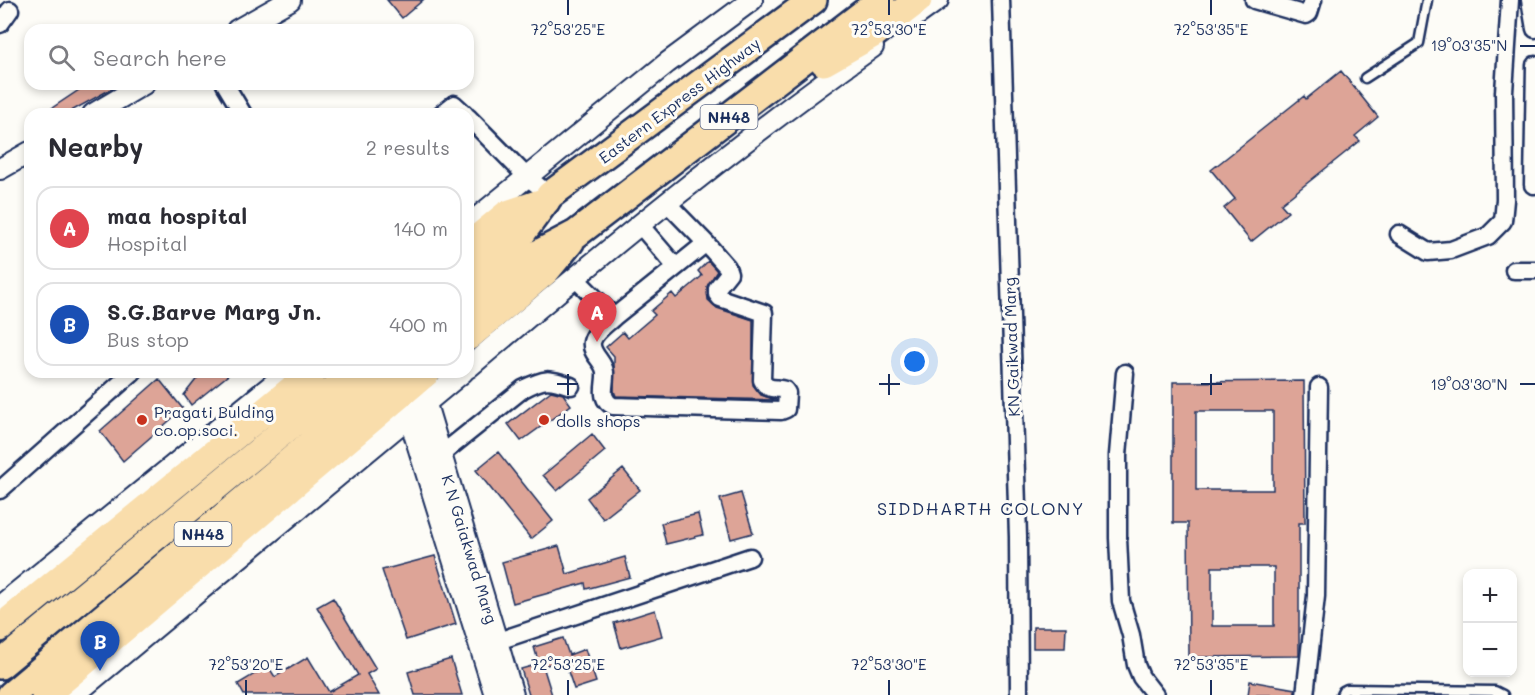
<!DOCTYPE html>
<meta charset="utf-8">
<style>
body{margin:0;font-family:Mali,sans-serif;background:#f7f7f7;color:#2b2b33}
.controls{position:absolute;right:18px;bottom:18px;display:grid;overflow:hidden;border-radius:12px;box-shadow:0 3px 9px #0003}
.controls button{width:54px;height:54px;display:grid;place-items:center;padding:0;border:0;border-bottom:2px solid #e1e1e2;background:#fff;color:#2b2b33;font:30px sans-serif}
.you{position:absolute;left:915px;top:362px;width:21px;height:21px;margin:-15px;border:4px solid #fff;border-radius:50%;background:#1a73e8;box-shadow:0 0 0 9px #1a73e833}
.badge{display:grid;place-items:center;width:39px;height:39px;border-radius:50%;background:#1a73e8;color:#fff;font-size:20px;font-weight:700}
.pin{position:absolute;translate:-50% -50px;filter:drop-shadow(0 2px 3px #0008)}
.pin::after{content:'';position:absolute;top:32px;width:21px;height:18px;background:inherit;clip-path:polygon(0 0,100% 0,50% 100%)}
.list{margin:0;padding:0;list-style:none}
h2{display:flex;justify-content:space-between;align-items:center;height:78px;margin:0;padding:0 24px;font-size:26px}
h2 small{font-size:20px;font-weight:400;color:#7c7c81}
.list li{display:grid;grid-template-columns:39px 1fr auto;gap:18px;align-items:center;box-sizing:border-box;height:84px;margin:0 12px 12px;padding:0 12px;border:2px solid #e1e1e2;border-radius:18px}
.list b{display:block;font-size:22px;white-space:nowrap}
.list p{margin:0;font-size:20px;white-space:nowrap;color:#7c7c81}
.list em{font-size:20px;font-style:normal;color:#7c7c81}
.icon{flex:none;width:33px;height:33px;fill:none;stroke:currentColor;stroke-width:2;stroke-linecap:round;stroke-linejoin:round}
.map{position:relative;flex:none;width:1535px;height:695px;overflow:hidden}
.search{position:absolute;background:#fff;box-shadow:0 3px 9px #0003;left:24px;top:24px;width:450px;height:66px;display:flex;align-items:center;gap:15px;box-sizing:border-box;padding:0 21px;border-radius:18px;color:#7c7c81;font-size:22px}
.panel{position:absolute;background:#fff;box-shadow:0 3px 9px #0003;left:24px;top:108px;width:450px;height:270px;border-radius:18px}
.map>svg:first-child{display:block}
</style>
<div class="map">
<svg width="1535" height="695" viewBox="0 0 1535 695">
<rect width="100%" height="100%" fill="#fdfcf7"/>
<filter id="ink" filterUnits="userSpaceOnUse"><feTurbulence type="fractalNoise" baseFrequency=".0167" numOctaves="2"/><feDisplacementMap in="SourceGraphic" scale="12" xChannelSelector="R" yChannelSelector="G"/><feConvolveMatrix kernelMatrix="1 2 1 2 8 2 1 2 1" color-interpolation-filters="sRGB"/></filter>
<g filter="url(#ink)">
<path fill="#dda497" stroke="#1b2f5e" stroke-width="1.5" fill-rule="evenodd" d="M387,0h36l-21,18z
M1341,71l37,46 -23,19 5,5 -79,63 7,8 -37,30 -27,-34 11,-9 -24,-29 93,-74 2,3z
M88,84h32l-54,30h-23z
M708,261l9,10 -10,16 1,13 9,8 36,12v65l8,10 15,5 -160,-4 -2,-5v-35l-8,-9 17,-15 5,6 27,-23 -4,-4 21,-18 4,5 26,-22 -4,-5z
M202,372h30l-41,33 -7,-10z
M159,379l24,30 -60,52 -23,-30z
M1304,381l1,142h-6v133l-110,1 -1,-134h-15v-141zM1196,411h77v79h-77zM1212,567h62v59h-62z
M551,391l12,3 8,11 -50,36 -13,-17z
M592,434l13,17 -48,40 -14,-16z
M498,452l55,69 -22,18 -55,-69z
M623,469l17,21 -37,29 -16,-21z
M741,493l12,40 -22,6 -11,-40z
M698,514l5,21 -37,9 -5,-21z
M559,546l8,28 58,-17 5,20 -44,12 -1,-6 -72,20 -11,-41z
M435,556l21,68 -50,16 -24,-70z
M333,598l43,71 -9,5 12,21h-135l-6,-11 30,-18 7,11 33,-20 21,35 29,-17 -41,-68z
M655,610l7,26 -41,12 -7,-25z
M1033,627h33l-1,21h-32z
M563,638l6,17 16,-6 11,33 -22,7 -10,-29 -21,6 9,29h-23l-8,-26 18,-5 -5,-17z
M451,659l11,36h-47l-7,-23z
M1250,681l45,8v6h-47z"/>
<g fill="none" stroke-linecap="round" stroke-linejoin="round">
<g stroke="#1b2f5e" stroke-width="13">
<path id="service" d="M1365,78l54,-35 8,-43
M1341,695l2,-4 4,-2 148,2 8,4"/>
</g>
<g stroke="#1b2f5e" stroke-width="21">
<path id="minor" d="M1001,0l17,537 1,158
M1254,0l52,15 3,-2 4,-13
M1530,0l5,29
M0,24l10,-14
M1535,65l-2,120h2
M225,84l18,30
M441,114l13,-10 11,10
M468,117l59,60 23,18
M667,203l39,40
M640,225l36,42
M1399,234l29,18 23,-2 37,-14 15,-15 2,-21 -1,-108 6,-92
M1514,270h21
M574,277l40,40c-7,7 -20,15 -22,25 -2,12 12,19 13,30 1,14 -7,26 8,34l168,5 5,-2 1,-16 -2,-3c-10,-3 -18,1 -23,-10l2,-67 -44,-15 -3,-4v-6l12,-15 -2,-6 -21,-24 -92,74
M1125,373l-7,82v83l3,63 10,34 5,30 5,12 14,18
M433,461l90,-72c22,-11 25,-11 48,-3
M0,490l133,-118
M486,645l264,-88
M1305,695l11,-99 3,-209"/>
</g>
<g stroke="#1b2f5e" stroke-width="24">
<path id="tertiary" d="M909,21l29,-21
M237,30l53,-30
M93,114l51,-30
M0,169l30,-17
M468,225l199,-162 85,-63
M468,368c131,-112 264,-221 405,-321
M426,404l87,291
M409,417l86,278
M0,606l288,-234
M74,695l389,-323"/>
</g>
<g stroke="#1b2f5e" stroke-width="32">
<path id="trunk" d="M824,62l51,-29 43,-33
M468,246l39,-32 39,-13
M468,279l51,-42 31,-42 263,-195
M468,312l68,-57 40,-21 305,-234
M468,337l78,-66 24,-29
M0,628l313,-256
M0,665l355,-293
M11,695l385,-323
M45,695l382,-323"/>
</g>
<use href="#service" stroke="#fdfcf7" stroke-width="8"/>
<use href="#minor" stroke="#fdfcf7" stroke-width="16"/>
<use href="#tertiary" stroke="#fdfcf7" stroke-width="20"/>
<use href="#trunk" stroke="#f9ddab" stroke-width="27"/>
</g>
</g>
<path fill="none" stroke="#1b2f5e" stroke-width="2" d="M568,0v15M889,0v15M1211,0v15M1520,46h15M568,374v21M889,374v21M1211,374v21M557,384h21M879,384h21M1201,384h21M1520,384h15M246,680v15M568,680v15M889,680v15M1211,680v15"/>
<g fill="#c8321e" stroke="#fdfcf7" stroke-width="2">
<circle cx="142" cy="420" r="6"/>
<circle cx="544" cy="420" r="6"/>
</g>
<g text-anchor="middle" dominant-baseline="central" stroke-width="6" stroke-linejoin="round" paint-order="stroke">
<g fill="#fdfcf7" stroke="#5f6c8c" stroke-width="1.5">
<rect x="700.5" y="105" width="57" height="24" rx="4.5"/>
<rect x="174.5" y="522" width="57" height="24" rx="4.5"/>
</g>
<g font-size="15" font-weight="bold" fill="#1b2f5e">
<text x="729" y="117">NH48</text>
<text x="203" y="534">NH48</text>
</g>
<g font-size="16" fill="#1b2f5e" stroke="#fdfcf7">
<text transform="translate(679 100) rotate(-37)">Eastern Express Highway</text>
<text transform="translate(1011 347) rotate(-92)">KN Gaikwad Marg</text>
<text transform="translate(470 549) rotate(73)">K N Gaiakwad Marg</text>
</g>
<g font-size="16" fill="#1b2f5e" stroke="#fdfcf7" text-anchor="start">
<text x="154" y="411">Pragati Bulding<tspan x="154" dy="18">co.op.soci.</tspan></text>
<text x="556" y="420">dolls shops</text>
</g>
<g font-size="18" letter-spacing="1.5" fill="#1b2f5e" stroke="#fdfcf7">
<text x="981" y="508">SIDDHARTH COLONY</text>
</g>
</g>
<g font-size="15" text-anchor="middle" fill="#1b2f5e" stroke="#fdfcf7" stroke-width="6" stroke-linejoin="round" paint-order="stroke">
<text x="568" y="35">72°53'25"E</text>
<text x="889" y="35">72°53'30"E</text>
<text x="1211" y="35">72°53'35"E</text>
<text x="1469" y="51">19°03'35"N</text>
<text x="1469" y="390">19°03'30"N</text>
<text x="246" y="670">72°53'20"E</text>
<text x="568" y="670">72°53'25"E</text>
<text x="889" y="670">72°53'30"E</text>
<text x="1211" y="670">72°53'35"E</text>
</g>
</svg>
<div class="controls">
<button>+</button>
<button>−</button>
</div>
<div class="you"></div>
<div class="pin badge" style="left:597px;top:342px;background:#e0444e">A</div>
<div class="pin badge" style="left:100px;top:671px;background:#1a4fb4">B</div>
<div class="search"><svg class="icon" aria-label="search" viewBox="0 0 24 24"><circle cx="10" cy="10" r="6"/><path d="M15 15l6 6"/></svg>Search here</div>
<section class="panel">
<h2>Nearby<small>2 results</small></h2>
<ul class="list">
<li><span class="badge" style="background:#e0444e">A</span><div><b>maa hospital</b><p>Hospital</p></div><em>140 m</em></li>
<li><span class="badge" style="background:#1a4fb4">B</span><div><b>S.G.Barve Marg Jn.</b><p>Bus stop</p></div><em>400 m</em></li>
</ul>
</section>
</div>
